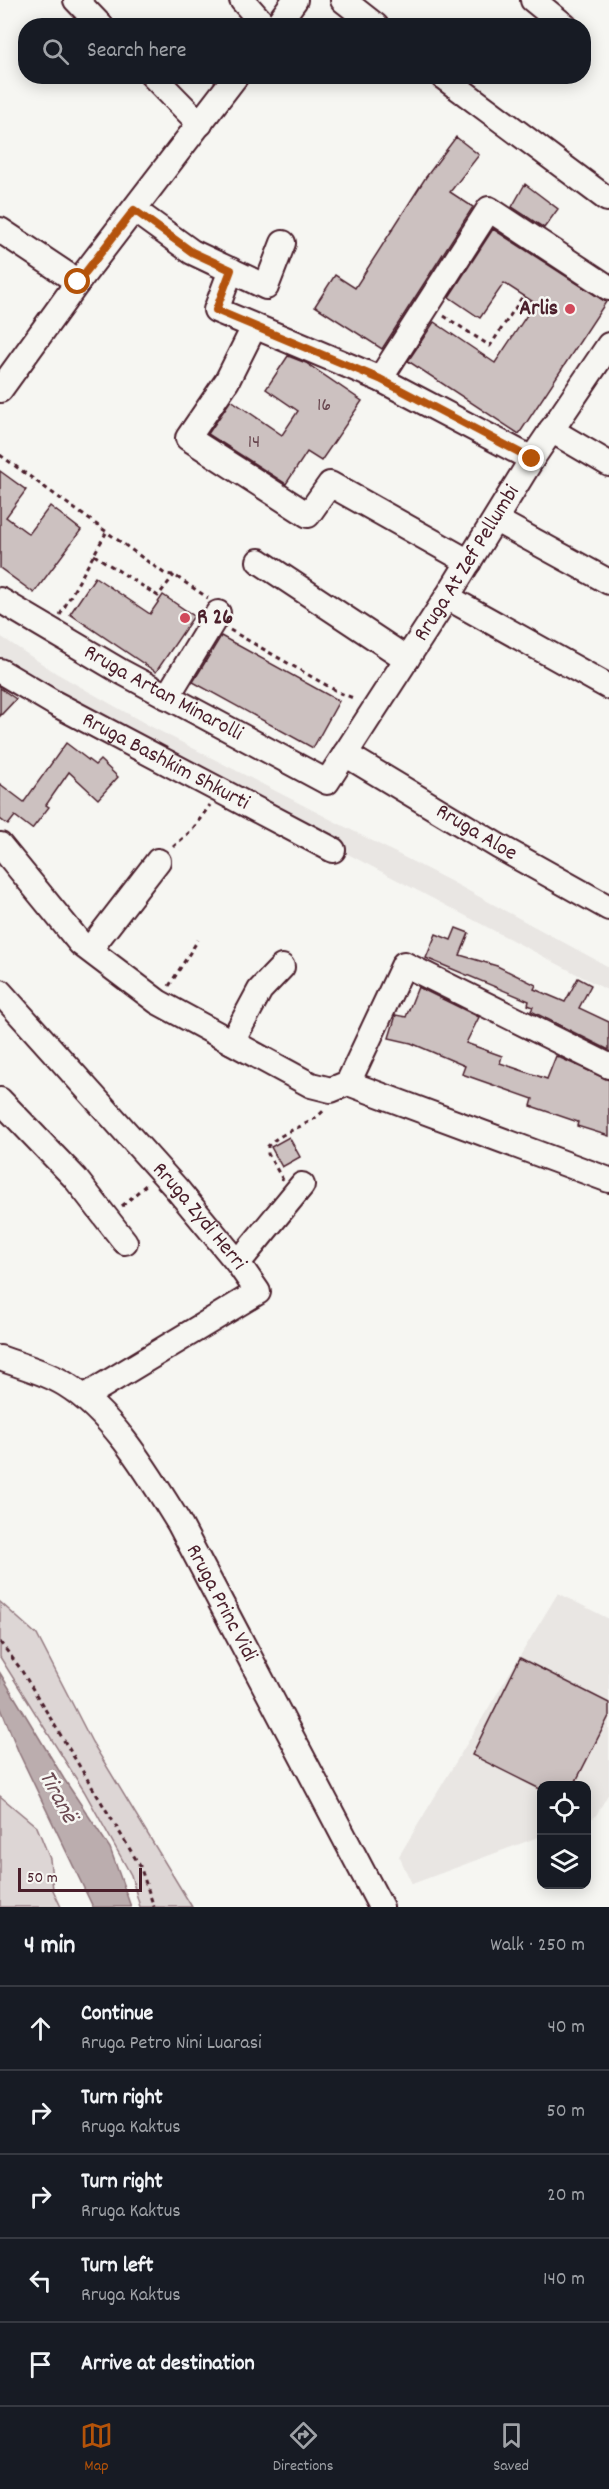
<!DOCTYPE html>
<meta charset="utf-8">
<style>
body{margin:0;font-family:Dekko,sans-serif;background:#20242c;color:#f1f3f6}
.controls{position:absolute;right:18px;bottom:18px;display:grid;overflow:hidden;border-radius:12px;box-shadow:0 3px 15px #0003}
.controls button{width:54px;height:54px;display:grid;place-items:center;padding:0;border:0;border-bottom:2px solid #363941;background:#171b24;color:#f1f3f6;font:30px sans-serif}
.scale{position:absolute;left:18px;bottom:15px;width:124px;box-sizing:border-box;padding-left:6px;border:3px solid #4a1f2b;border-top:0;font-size:16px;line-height:21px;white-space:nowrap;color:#4a1f2b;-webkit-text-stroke:4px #f6f6f2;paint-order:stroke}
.stop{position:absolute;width:18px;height:18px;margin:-14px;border:4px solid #b45309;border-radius:50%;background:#fff}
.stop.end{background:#b45309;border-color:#fff;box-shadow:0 2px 6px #0008}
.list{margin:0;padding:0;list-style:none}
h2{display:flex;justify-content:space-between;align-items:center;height:78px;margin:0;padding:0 24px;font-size:26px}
h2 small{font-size:20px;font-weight:400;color:#9ea1a6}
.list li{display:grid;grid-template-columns:39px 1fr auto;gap:18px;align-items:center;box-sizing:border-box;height:84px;padding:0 24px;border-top:2px solid #363941}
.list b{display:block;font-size:22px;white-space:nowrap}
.list p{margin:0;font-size:20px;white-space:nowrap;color:#9ea1a6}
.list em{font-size:20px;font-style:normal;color:#9ea1a6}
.icon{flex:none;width:33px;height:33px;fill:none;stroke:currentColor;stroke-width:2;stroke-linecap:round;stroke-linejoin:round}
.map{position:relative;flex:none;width:609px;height:1907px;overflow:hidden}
.search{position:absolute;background:#171b24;box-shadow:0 3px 15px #0003;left:18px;right:18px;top:18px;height:66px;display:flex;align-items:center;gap:15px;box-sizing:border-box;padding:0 21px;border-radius:24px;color:#9ea1a6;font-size:22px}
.sheet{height:498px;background:#171b24}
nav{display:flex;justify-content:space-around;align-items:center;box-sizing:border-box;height:84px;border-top:2px solid #363941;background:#171b24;font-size:16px;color:#9ea1a6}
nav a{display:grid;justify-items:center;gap:3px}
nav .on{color:#b45309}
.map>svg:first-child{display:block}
</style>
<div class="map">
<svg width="609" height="1907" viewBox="0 0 609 1907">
<rect width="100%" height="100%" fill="#f6f6f2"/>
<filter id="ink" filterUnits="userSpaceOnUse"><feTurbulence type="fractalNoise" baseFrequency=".0167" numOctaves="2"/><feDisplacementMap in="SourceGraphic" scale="12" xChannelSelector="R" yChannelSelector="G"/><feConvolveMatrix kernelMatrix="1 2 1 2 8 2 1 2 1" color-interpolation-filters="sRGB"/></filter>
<g filter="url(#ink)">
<path fill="#e9e6e3" d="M0,636l56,37 92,52 304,157 157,85v24l-267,-140 -302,-165 -40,-27z
M558,1593l51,26v174l-14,24 -8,3 -1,-34h-44l-1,50 -129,48 -13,-28z"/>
<path fill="#ddd6d5" stroke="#947a80" stroke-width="1.5" d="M0,1602l37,33 55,107 100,165h-52l-9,-32 -47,-84 -84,-134z
M0,1796l37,31 13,32 3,31 8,17h-61z"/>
<path fill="#bbadae" stroke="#8e747a" stroke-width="1.5" d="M0,1673l64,106 46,69 21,59h-38l-74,-154 -19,-47z"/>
<path fill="#ccc1c0" stroke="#4a1f2b" stroke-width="1.5" d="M456,137l23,18 -29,37 23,15 -91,142 -67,-43 20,-31 20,13 71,-111z
M525,184l33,25 -14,19 -32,-21z
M493,229l113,73 -87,132 -111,-73 26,-39 61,41 40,-60 -31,-20 -24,35 -31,-21z
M288,356l18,7 56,38 -41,60 -14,-9 -21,32 -78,-50 23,-34 51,35 16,-24 -32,-22z
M0,471l26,19 -20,27 23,17 21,-28 31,24 -47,63 -34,-25z
M95,577l55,37 13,-19 31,21 -38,56 -86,-58z
M221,636l118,65 -26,47 -120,-66z
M0,688l16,11 -16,17z
M66,743l29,22 5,-5 18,17 -20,22 -29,-27 -23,33 3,2 -17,22 -17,-13 -7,9 -8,-6v-35l24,18z
M456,928l13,5 -9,22 37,11 39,19 -2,4 31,13 13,-24 13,7 -12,23 30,14v28l-78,-39 2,-4 -5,-2 1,-4 -103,-43 10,-24 15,6z
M418,987l61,30 -13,26 36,13 -2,7 47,16 9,-23 53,24v56l-32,-10 1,-4 -47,-16 2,-7 -71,-25 3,-8 -54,-23 -22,-5 7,-23 10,2z
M289,1137l11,20 -18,10 -11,-20z
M520,1658l89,45v13l-35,69h-32v5l-70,-35z"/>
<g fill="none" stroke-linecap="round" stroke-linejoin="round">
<g stroke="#4a1f2b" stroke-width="28">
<g id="minor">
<path d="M76,0l25,26"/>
<path d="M242,0l23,26"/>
<path d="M343,0l33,26"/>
<path d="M533,0l32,26"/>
<path d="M276,26l19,-26"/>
<path d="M153,76l47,48"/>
<path d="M442,76l165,123"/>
<path d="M134,210l58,42 74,35 17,-44"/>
<path d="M0,230l78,52"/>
<path d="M231,270l-15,40 164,69 152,80"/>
<path d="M254,327l-27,54 -39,57 120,77 22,-31 139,78"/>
<path d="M380,379l109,-170 120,79"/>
<path d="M0,390l78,-108 158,-206"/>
<path d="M551,430l58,34"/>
<path d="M496,520l113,62"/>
<path d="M259,561l148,98"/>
<path d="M447,597l162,90"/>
<path id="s1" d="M0,600l120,71 207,111 120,-185 85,-138 77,-114"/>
<path id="s2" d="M0,671l54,32 279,147"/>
<path d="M167,697l51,-84"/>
<path id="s3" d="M345,754l153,92 111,62"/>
<path d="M0,845l80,98 78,59 153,83 20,5 17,-7 56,-119 205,102"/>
<path d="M90,949l68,-88"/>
<path id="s4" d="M0,992l176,196 62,75 20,29 -174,105"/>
<path d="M232,1042l28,-52 22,-23"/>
<path d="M348,1083l261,97"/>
<path d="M0,1100l75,78 50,64"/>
<path d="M238,1263l64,-78"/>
<path id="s5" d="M0,1358c21,8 46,14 65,26 49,30 84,91 114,139l202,384"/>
</g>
</g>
<path stroke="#4a1f2b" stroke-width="3" stroke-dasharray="4.5 4.5" stroke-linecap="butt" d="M444,316l46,30 33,-50
M0,455l165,119 9,1 34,23
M94,555l64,41 16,-21
M60,615l46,-82
M230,630l110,63 16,6
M173,847l19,-17 18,-25
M169,986l29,-46
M283,1180l-15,-26v-8c16,-17 42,-19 57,-37
M122,1206l25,-22
M0,1642l20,26 120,198 14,41"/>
<use href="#minor" stroke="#f6f6f2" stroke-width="24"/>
</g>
</g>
<g fill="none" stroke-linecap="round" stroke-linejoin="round" filter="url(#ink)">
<path stroke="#b45309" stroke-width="8" d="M78,282l56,-72 58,42 39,18 -15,40 164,69 152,80"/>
</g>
<g fill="#d1495b" stroke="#f6f6f2" stroke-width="2">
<circle cx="570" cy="309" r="6"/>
<circle cx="185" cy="618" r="6"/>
</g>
<g text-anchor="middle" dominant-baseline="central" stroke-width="5" stroke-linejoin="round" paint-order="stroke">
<g font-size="20" fill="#6a4850">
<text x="324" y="406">16</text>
<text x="254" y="443">14</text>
</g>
<g font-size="22" font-weight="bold" fill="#4a1f2b" stroke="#f6f6f2" text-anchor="end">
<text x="558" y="309">Arlis</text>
<text x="197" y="618" text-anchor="start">R 26</text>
</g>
<g font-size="22" fill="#4a1f2b" stroke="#f6f6f2">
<text stroke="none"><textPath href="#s1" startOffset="634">Rruga At Zef Pellumbi</textPath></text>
<text stroke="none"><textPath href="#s1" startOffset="188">Rruga Artan Minarolli</textPath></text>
<text stroke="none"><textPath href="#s2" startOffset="189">Rruga Bashkim Shkurti</textPath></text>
<text stroke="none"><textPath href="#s3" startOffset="153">Rruga Aloe</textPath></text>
<text stroke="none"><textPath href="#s4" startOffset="300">Rruga Zydi Herri</textPath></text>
<text stroke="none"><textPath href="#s5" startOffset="342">Rruga Princ Vidi</textPath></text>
</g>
<g font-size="24" font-style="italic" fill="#6c4a52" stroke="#f6f6f2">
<text transform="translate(57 1797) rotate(62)">Tiranë</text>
</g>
</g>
</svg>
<div class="controls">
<button><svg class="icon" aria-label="locate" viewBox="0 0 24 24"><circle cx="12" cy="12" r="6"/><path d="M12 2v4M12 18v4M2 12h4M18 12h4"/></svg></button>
<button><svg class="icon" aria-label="layers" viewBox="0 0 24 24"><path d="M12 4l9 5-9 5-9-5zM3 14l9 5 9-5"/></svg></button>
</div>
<div class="scale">50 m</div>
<div class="stop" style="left:78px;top:282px"></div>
<div class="stop end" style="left:532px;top:459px"></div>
<div class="search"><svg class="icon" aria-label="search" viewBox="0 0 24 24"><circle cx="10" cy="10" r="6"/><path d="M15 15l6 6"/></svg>Search here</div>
</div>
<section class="sheet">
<h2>4 min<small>Walk · 250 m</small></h2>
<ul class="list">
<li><svg class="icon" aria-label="ahead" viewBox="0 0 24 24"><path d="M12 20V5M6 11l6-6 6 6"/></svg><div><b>Continue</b><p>Rruga Petro Nini Luarasi</p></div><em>40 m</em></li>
<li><svg class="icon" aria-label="right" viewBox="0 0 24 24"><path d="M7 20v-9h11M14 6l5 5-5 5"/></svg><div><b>Turn right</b><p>Rruga Kaktus</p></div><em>50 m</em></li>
<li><svg class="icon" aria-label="right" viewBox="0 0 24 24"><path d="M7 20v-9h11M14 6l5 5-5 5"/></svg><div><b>Turn right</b><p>Rruga Kaktus</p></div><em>20 m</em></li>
<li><svg class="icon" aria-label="left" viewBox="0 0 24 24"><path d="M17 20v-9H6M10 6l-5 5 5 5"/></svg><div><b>Turn left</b><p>Rruga Kaktus</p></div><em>140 m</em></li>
<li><svg class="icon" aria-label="arrive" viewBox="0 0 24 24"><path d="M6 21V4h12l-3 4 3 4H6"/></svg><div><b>Arrive at destination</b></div></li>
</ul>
</section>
<nav>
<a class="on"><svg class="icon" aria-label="map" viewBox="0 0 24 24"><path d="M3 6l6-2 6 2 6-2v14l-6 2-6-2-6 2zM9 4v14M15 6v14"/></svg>Map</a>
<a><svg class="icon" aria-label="directions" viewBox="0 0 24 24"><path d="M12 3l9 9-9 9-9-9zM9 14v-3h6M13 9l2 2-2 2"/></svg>Directions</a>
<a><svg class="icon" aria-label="saved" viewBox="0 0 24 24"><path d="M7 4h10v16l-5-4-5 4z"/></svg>Saved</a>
</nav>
